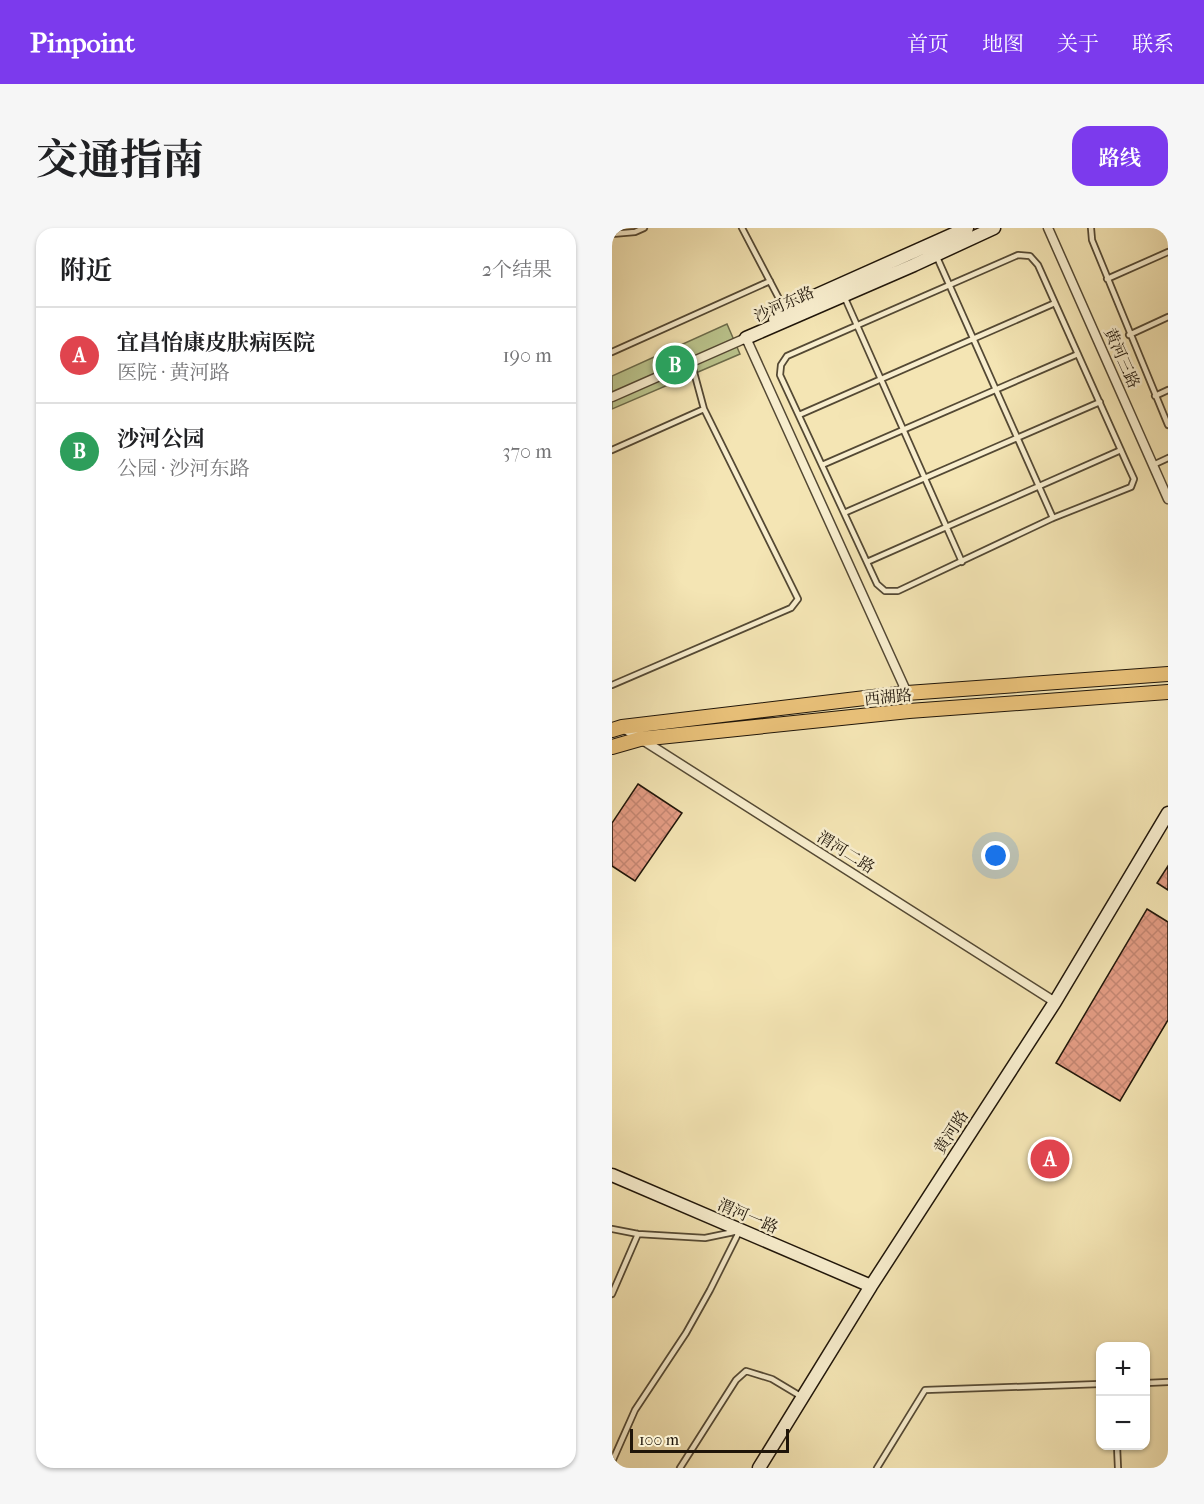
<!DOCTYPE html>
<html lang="zh">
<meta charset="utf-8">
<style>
body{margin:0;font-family:"IM FELL French Canon","Noto Serif SC",serif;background:#f6f6f6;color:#202124}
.controls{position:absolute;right:18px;bottom:18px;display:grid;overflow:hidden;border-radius:12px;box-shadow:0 2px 4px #0004}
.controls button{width:54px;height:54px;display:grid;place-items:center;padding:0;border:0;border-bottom:2px solid #e0e0e0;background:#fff;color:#202124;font:30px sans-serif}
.scale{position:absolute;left:18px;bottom:15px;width:159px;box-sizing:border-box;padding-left:6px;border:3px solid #1f1509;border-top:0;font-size:16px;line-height:21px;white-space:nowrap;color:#1f1509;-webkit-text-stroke:4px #f8eece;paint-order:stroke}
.you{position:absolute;left:384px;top:628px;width:21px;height:21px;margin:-15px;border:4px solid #fff;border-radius:50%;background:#1a73e8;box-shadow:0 0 0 9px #1a73e833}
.badge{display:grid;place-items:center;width:39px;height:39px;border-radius:50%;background:#7c3aed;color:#fff;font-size:20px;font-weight:700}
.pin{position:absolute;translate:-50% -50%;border:3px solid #fff;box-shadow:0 2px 6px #0006}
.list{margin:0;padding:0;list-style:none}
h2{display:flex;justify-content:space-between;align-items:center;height:78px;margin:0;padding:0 24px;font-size:26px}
h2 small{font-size:20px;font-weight:400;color:#757577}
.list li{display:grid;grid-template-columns:39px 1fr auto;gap:18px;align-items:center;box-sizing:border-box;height:96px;padding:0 24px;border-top:2px solid #e0e0e0}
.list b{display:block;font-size:22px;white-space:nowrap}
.list p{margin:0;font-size:20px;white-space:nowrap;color:#757577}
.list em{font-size:20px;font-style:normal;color:#757577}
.map{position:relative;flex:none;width:556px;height:1240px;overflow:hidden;border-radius:18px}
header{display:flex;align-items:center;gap:36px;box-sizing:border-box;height:84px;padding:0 30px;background:#7c3aed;color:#fff}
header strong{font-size:28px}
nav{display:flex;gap:33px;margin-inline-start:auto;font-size:21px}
.intro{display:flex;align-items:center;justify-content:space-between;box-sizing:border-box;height:144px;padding:0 36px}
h1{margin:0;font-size:42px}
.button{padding:15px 27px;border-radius:18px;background:#7c3aed;color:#fff;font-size:21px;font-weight:700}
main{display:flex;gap:36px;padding:0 36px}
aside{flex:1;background:#fff;border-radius:18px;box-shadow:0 2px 4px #0004}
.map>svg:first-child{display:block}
</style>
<header>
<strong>Pinpoint</strong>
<nav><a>首页</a><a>地图</a><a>关于</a><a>联系</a></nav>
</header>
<div class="intro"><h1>交通指南</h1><a class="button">路线</a></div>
<main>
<aside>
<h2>附近<small>2个结果</small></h2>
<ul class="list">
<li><span class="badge" style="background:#e0444e">A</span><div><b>宜昌怡康皮肤病医院</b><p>医院 · 黄河路</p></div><em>190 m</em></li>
<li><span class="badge" style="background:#2e9e5b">B</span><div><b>沙河公园</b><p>公园 · 沙河东路</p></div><em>370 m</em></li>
</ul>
</aside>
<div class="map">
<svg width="556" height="1240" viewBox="0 0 556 1240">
<defs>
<pattern id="building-cross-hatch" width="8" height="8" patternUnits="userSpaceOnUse" patternTransform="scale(1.5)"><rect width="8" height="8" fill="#e59d85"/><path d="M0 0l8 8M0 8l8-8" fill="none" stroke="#c48672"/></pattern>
</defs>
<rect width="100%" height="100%" fill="#f4e5b4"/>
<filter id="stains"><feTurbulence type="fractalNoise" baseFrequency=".00333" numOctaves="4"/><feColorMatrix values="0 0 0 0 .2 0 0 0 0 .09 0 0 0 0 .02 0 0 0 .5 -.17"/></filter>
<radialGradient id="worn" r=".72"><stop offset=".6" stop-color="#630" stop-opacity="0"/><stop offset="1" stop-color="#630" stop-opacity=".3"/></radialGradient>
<path fill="#bbc58e" stroke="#6d6d4c" stroke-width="1.5" d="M115,96l13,30 -128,55v-33z"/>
<path fill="url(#building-cross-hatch)" stroke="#1f1509" stroke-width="1.5" d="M26,556l44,29 -47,68 -23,-15v-43z
M556,638v24l-11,-7z
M535,681l21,13v98l-48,81 -64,-38z"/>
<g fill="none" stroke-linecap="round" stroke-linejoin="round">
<g stroke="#544934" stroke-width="8">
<path id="lane" d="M130,0l43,82
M479,0l1,12 76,185
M0,6l23,-2 9,-4
M324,27l117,263
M406,27l12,1 8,9 90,201 6,13 -3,8 -78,31 -155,73h-13l-8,-7 -97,-209 1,-10 6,-9z
M495,51l61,-27
M232,68l118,266
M517,107l39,-18
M0,124l158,-71
M543,168l13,-6
M187,187l256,-112
M0,222l92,-41 -13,-48
M210,237l256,-111
M541,237l15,-7
M232,285l256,-111
M255,334l254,-112
M0,457l179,-77 7,-9 -94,-190
M0,1001l26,5 67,4 29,-6
M0,1066l26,-60
M534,1155l22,-1
M505,1218l1,22
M0,1234l23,-52 51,-77 24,-43 30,-60
M68,1240l56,-88 10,-9 26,8 30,18
M265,1240l48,-78 175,-6"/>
</g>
<g stroke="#544934" stroke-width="11">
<path id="street" d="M436,0l120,271
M0,169l134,-59 161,355
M10,499l433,275"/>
</g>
<g stroke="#1f1509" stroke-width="15">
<path id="secondary" d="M163,91l26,-17 166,-74
M134,110l168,-73 80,-37
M0,947l259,111
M147,1240l112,-182 184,-284 113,-189"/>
</g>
<g stroke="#1f1509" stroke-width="16">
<path id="primary" d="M0,502l10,-3 285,-34 261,-19
M0,519l28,-8 269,-28 259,-19"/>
</g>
<use href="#lane" stroke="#f8eece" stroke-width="4.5"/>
<use href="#street" stroke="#f8eece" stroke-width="8"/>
<use href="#secondary" stroke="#f8eece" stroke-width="12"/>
<use href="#primary" stroke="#eac27a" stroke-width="14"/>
</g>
<g text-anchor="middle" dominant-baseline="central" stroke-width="5" stroke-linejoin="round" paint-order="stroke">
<g font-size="16" fill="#1f1509" stroke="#f8eece">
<text transform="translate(172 76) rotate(-24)">沙河东路</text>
<text transform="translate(510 130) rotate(66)">黄河三路</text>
<text transform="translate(276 469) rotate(-6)">西湖路</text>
<text transform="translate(234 624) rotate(32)">渭河二路</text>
<text transform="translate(339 904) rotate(-57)">黄河路</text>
<text transform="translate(136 988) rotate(23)">渭河一路</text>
</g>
</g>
<rect width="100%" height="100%" filter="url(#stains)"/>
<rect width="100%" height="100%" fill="url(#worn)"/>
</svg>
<div class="controls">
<button>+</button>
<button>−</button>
</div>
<div class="scale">100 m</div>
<div class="you"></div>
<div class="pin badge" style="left:438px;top:931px;background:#e0444e">A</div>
<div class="pin badge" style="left:63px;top:137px;background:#2e9e5b">B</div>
</div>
</main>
